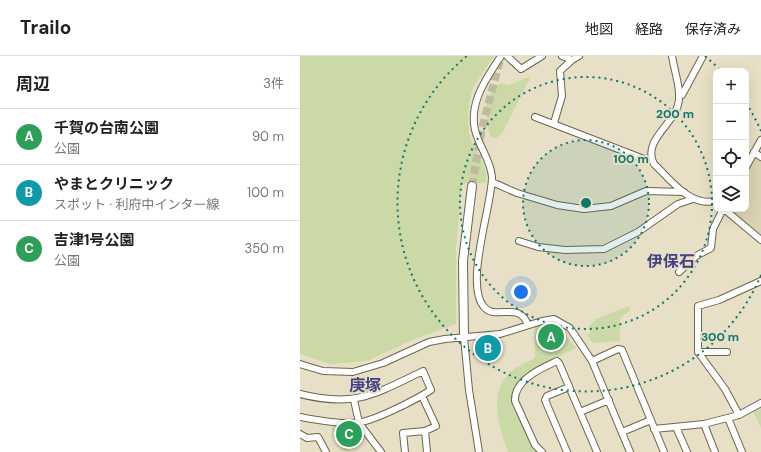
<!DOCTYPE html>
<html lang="ja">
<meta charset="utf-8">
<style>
body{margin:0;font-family:"DM Sans","Noto Sans JP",sans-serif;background:#f6f6f6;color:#202124}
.controls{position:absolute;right:12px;top:12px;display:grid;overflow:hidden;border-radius:8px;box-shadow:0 4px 16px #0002}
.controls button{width:36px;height:36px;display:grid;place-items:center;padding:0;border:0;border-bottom:1px solid #e0e0e0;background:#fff;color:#202124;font:20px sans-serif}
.you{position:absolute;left:221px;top:236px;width:14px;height:14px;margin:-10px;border:3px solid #fff;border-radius:50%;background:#1a73e8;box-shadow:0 0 0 6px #1a73e833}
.badge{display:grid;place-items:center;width:26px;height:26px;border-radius:50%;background:#5750c8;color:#fff;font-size:13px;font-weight:700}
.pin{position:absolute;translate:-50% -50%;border:2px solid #fff;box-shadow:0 1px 4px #0006}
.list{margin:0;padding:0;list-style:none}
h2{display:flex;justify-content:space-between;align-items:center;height:52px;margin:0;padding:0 16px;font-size:17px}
h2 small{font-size:13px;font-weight:400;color:#757577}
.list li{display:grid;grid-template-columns:26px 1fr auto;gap:12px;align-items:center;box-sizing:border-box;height:56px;padding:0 16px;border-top:1px solid #e0e0e0}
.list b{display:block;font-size:15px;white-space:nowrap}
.list p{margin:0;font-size:13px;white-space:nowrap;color:#757577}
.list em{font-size:13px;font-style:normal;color:#757577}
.icon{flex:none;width:22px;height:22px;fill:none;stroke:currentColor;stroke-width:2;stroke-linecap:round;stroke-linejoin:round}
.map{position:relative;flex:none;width:461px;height:396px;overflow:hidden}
header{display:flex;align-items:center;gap:24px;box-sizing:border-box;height:56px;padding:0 20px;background:#fff;border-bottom:1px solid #e0e0e0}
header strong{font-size:19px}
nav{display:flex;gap:22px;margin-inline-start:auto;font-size:14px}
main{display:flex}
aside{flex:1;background:#fff}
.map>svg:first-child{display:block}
</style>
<header>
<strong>Trailo</strong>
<nav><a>地図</a><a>経路</a><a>保存済み</a></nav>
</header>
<main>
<aside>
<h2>周辺<small>3件</small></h2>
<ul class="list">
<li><span class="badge" style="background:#2e9e5b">A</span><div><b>千賀の台南公園</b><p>公園</p></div><em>90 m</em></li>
<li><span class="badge" style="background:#0f9aa8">B</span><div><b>やまとクリニック</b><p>スポット · 利府中インター線</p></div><em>100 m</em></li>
<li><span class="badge" style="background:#2e9e5b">C</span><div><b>吉津1号公園</b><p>公園</p></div><em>350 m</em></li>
</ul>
</aside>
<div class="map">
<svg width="461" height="396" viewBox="0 0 461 396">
<rect width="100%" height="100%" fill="#e7e0c6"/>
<path fill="#dcd3b2" d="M457,101l4,4v76l-31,-28h16v-38l8,-13z"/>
<path fill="#cad9a6" d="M0,0h194l-21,32 -4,15 -1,15 1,15 3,10 9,15 5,14v11l-24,1 -6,63v77l-46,17 -41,19 -12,2 -27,2 -30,-10z
M231,20l-29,58 -6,4 -6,-1c-5,-22 -9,-40 11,-54l8,2z
M329,250l1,5 -10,7v23l-27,2 -6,-8 3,-1 -1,-8 7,-7z
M250,265l6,1 20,26 -36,18 -25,19 -3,15 28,52h-32c-9,-24 -20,-59 2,-80 7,-6 18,-10 25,-14l-1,-32z
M461,349v23l-8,-17z
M33,370h25l7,13 -20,13 -13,-22z"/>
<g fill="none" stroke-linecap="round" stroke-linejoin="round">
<path stroke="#c0baa3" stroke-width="8" stroke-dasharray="8 4" stroke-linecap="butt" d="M172,130l10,-57 19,-73"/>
<g stroke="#6b654e" stroke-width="8">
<path id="minor" d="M201,0c-17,25 -36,53 -23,83 5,13 13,24 14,38 0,29 -28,107 -8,130 12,14 35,-7 44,18
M207,0l14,13 21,-13
M262,0l10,4
M372,0c2,14 10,35 6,49 -5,20 -36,36 -24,59 18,17 36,43 62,37
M379,40l3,-1 21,-39
M235,61l109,42 7,-1
M254,67l8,-27 -2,-25 12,-11 7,-4
M454,96l7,5
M446,111l15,-27
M192,126l25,11 40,12 27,4 27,-3 35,-15 38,1
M424,153l37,31
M219,185l19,6 27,3 39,-1 34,-17 40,-28 15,-5
M379,216l17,-16 15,-8 2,-19 10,-20
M164,281l5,53 10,62
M398,296h29
M292,305l26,-12 4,1 42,102
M0,308l23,7 30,1 30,-9 46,-21 16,-3 55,-5 42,-13 12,-2 16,9 22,33 38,91
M0,338c55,14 75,0 123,-23l8,19c-16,10 -58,32 -76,33 -18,1 -38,-3 -55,-6
M54,344l5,23 22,29
M280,356l29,-12
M439,359l-14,-26 -27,-37v-46l21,-6 42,-19
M428,362l14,34
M404,368l11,28
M376,371l11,25
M354,373l50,-5 35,-9 22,-12
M125,375l2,21
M322,376l29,-12
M0,378l7,4 11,-1 8,15
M105,396l-2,-19 22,-2 11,-5 -14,-30
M242,396l-7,-7 -20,-44c-1,-21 25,-32 42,-40l2,2 38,89
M267,396l-22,-52 2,-4 22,-9"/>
</g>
<g stroke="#6b654e" stroke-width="10">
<path id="major" d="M164,281l-1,-76 9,-75"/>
</g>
<use href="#minor" stroke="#fff" stroke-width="6"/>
<use href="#major" stroke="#fff" stroke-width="8"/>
</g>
<circle cx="286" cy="147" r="63" fill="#0f766e" fill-opacity=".12"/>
<g fill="none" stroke="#0f766e" stroke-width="2" stroke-dasharray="2 4">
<circle cx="286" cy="147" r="63"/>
<circle cx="286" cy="147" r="126"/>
<path d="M461 219A189 189 0 1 1 167 0M405 0A189 189 0 0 1 421 15M446 47A189 189 0 0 1 461 75"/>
</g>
<g text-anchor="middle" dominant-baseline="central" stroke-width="4" stroke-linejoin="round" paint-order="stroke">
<g font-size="16" font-weight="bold" fill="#424380" stroke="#e7e0c6">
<text x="371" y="205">伊保石</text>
<text x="65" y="329">庚塚</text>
</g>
</g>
<circle cx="286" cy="147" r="6" fill="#0f766e" stroke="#e7e0c6" stroke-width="2"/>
<g font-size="12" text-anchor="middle" font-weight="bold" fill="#0f766e" stroke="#e7e0c6" stroke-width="4" stroke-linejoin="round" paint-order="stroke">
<text x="375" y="62">200 m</text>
<text x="331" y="107">100 m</text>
<text x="420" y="285">300 m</text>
</g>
</svg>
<div class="controls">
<button>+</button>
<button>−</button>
<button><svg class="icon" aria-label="locate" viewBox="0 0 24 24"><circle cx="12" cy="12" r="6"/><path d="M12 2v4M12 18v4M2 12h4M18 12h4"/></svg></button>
<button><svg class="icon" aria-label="layers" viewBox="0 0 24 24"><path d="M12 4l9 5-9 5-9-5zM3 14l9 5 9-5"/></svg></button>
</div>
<div class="you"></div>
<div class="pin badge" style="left:251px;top:281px;background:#2e9e5b">A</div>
<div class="pin badge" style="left:188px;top:292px;background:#0f9aa8">B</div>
<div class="pin badge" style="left:49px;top:378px;background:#2e9e5b">C</div>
</div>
</main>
